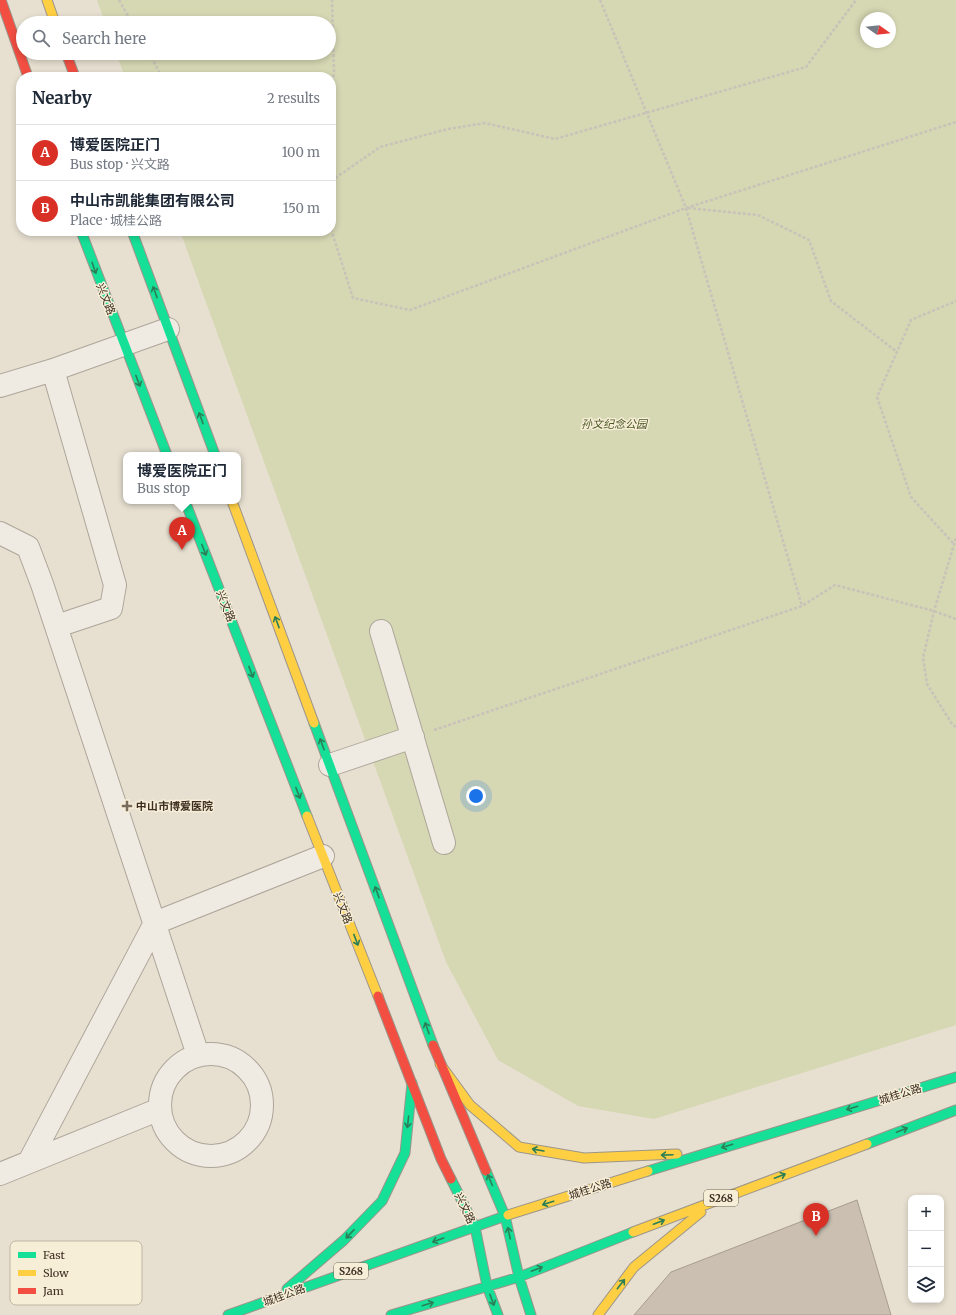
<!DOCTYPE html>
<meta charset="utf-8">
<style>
body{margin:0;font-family:Merriweather,"Noto Sans SC",serif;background:#f2f2f3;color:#1f2937}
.controls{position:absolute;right:12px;bottom:12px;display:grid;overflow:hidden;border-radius:8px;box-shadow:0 2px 6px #0003}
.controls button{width:36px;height:36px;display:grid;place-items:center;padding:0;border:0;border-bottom:1px solid #e0e1e3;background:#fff;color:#1f2937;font:20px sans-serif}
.compass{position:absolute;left:860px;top:12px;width:36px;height:36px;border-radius:50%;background:#fff;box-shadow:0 2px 6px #0003;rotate:105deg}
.you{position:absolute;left:476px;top:796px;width:14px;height:14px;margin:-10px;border:3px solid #fff;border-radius:50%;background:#1a73e8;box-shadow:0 0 0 6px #1a73e833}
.badge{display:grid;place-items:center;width:26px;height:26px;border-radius:50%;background:#d93025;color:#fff;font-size:13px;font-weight:700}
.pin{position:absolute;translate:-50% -33px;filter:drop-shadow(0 1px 2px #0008)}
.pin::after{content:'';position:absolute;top:21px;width:14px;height:12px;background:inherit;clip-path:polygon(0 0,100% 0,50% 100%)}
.popup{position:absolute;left:123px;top:452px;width:118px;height:52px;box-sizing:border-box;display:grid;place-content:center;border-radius:8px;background:#fff;filter:drop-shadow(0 1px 3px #0005);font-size:13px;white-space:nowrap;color:#747a83}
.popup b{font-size:15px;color:#1f2937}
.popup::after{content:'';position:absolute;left:50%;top:100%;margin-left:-8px;border:8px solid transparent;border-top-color:#fff}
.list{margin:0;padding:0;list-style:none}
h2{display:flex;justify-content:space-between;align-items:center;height:52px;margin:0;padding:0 16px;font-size:17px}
h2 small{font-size:13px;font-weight:400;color:#747a83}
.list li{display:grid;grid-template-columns:26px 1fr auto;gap:12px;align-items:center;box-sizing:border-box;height:56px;padding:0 16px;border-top:1px solid #e0e1e3}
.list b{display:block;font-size:15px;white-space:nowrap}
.list p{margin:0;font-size:13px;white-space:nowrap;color:#747a83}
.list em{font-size:13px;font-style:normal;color:#747a83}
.icon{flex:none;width:22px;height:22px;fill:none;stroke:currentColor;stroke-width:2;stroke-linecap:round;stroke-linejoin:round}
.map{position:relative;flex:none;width:956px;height:1315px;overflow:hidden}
.search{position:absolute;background:#fff;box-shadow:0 2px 6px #0003;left:16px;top:16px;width:320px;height:44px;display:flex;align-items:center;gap:10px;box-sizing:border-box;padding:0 14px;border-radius:22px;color:#747a83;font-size:15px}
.panel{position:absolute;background:#fff;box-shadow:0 2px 6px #0003;left:16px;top:72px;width:320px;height:164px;border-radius:16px}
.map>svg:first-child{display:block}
</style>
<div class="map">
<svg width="956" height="1315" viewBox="0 0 956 1315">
<rect width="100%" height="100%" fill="#e7e0d1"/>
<path fill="#d6d7b3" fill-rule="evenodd" d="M97,0h859v1025l-302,94 -76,-13 -80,-46 -52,-98 -266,-731h151v-154h-206l-9,-24h213v-30h-224zM866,18h24v24h-24z"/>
<path fill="#cbbfb2" stroke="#a89c90" d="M857,1200l34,115h-257l37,-43z"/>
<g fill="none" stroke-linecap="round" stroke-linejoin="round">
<g stroke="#ada599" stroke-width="24">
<path id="street" d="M53,370l62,215 -4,23 -54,18
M0,386l53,-16 115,-41
M0,533l28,14 14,37 156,471
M381,631l63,212
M330,765l83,-28
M160 1105a51 51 0 1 1 102 0a51 51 0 1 1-102 0Z
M29,1162l126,-239 168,-67
M0,1174l160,-65"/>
</g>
<g stroke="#9c958a" stroke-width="11">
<path id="fast" d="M81,231l86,224
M132,231l83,224
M185,501l122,315
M314,723l119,322
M867,1144l89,-34
M486,1171l19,45 14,61 12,38
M648,1171l308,-94
M451,1179l24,48 12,59 11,29
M287,1289l57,-49 38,-39 23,-48 7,-70
M228,1315l280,-100
M391,1315l128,-38 114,-45"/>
</g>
<g stroke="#9c958a" stroke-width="11">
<path id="slow" d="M47,0l8,23
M232,501l82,222
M307,816l71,180
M440,1064l30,41 49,42 65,11 93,-4
M508,1215l140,-44
M633,1232l234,-88
M598,1315l36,-48 67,-55"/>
</g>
<g stroke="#9c958a" stroke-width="11">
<path id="jam" d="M1,0l27,77
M66,53l9,24
M378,996l63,163 10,20
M433,1045l53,126"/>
</g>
<path stroke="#c8c2b9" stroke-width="2.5" stroke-dasharray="3 2" stroke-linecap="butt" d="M119,0l13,23
M600,0l86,208 116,398
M149,53l13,24
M331,102l3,-31 -2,-71
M331,181l49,-34 68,-18 37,-6 70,16 251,-72 50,-67
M688,208l70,7 51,25 22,61 66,51
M331,229l22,69 57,12 276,-102 270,-86
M956,538l-22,73 -11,47 4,26 25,40 4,3
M953,543l-42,-46 -34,-100 34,-77 45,-19
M434,730l368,-124 33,-21 99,26 22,8"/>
<use href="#street" stroke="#efebe3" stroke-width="22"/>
<use href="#fast" stroke="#16e098" stroke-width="9"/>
<use href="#slow" stroke="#ffcf43" stroke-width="9"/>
<use href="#jam" stroke="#f24e42" stroke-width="9"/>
</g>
<defs><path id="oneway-shaft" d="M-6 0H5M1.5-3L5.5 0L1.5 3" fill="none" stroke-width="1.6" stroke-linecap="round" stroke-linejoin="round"/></defs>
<g stroke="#2b7e56">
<use href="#oneway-shaft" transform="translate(94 268) rotate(71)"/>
<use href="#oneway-shaft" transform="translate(155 292) rotate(-110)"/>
<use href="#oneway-shaft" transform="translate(138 381) rotate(69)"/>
<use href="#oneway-shaft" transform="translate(201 418) rotate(-110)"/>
<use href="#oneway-shaft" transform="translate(204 550) rotate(69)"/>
<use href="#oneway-shaft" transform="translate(277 622) rotate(-110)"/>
<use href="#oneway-shaft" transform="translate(251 672) rotate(69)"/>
<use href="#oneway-shaft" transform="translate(322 744) rotate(-110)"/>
<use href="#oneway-shaft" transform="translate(298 793) rotate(69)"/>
<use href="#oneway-shaft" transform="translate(377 892) rotate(-110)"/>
<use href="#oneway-shaft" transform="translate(356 940) rotate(69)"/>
<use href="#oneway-shaft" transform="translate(427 1028) rotate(-110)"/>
<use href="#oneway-shaft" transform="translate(852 1108) rotate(163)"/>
<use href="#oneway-shaft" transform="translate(408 1122) rotate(96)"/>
<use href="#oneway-shaft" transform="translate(902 1130) rotate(-21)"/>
<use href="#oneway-shaft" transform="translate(727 1146) rotate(163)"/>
<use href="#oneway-shaft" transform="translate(538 1150) rotate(-170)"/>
<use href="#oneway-shaft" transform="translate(667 1155) rotate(178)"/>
<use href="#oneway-shaft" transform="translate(780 1176) rotate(-21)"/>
<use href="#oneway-shaft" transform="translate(490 1180) rotate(-113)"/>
<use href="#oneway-shaft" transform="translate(548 1203) rotate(162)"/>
<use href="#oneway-shaft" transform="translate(659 1222) rotate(-21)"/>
<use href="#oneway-shaft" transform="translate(509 1233) rotate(-102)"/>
<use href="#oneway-shaft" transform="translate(350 1234) rotate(133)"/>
<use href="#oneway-shaft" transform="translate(438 1240) rotate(160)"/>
<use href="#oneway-shaft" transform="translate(537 1269) rotate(-21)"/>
<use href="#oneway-shaft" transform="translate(621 1284) rotate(-52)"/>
<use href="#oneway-shaft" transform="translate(492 1300) rotate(70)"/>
<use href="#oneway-shaft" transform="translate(428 1304) rotate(-17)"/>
</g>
<path fill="#786c5e" stroke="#f7eed8" stroke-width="1.5" d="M125 800h4v4h4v4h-4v4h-4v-4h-4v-4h4z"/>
<g text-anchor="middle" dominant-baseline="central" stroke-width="3" stroke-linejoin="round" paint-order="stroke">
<g fill="#f7eed8" stroke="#756857" stroke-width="1">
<rect x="704" y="1190" width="34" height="16" rx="3"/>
<rect x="334" y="1263" width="34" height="16" rx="3"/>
</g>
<g font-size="10" font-weight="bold" fill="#3d2e20">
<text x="721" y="1198">S268</text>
<text x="351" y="1271">S268</text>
</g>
<g font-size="11" fill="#3d2e20" stroke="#f7eed8">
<text transform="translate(106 299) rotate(68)">兴文路</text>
<text transform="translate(226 606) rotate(69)">兴文路</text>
<text transform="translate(343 908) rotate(69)">兴文路</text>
<text transform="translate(900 1094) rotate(-17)">城桂公路</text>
<text transform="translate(590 1189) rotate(-18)">城桂公路</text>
<text transform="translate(465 1208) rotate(64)">兴文路</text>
<text transform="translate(284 1295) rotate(-20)">城桂公路</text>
</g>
<g font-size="11" font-style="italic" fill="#4d5a26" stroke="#f7eed8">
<text x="614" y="424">孙文纪念公园</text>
</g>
<g font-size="11" font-weight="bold" fill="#3d2e20" stroke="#f7eed8" text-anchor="start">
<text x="136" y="806">中山市博爱医院</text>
</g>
</g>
<rect x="10" y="1241" width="132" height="64" rx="6" fill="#f7eed8" stroke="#bfb4a1" stroke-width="1"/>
<rect x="18" y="1252" width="18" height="6" fill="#16e098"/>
<rect x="18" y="1270" width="18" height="6" fill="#ffcf43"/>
<rect x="18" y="1288" width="18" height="6" fill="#f24e42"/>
<g font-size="11" fill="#3d2e20">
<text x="43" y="1259">Fast</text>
<text x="43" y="1277">Slow</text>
<text x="43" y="1295">Jam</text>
</g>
</svg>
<div class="controls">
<button>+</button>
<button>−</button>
<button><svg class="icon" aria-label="layers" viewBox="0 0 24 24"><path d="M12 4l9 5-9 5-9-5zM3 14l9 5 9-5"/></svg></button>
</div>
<svg class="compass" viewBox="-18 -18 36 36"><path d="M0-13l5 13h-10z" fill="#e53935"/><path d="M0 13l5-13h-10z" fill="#747a83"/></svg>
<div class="you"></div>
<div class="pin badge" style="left:182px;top:550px">A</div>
<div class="popup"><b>博爱医院正门</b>Bus stop</div>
<div class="pin badge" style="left:816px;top:1236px">B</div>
<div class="search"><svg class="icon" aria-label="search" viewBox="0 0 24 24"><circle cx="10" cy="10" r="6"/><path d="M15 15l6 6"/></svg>Search here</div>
<section class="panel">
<h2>Nearby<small>2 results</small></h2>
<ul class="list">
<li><span class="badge">A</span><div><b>博爱医院正门</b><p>Bus stop · 兴文路</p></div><em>100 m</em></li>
<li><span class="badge">B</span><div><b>中山市凯能集团有限公司</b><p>Place · 城桂公路</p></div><em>150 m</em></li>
</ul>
</section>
</div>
